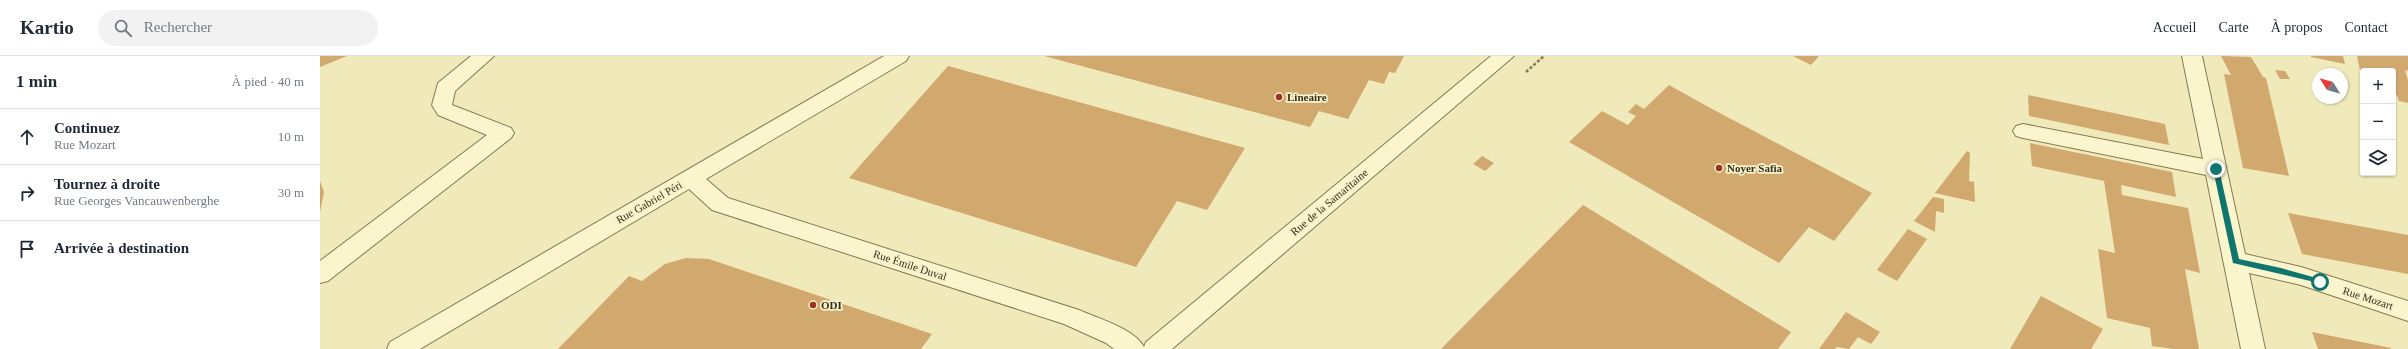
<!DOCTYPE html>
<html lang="fr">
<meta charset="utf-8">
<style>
body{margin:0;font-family:Georgia,serif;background:#f2f2f3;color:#1f2937}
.controls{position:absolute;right:12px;top:12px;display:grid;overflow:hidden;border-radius:4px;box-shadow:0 1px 3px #0004}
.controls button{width:36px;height:36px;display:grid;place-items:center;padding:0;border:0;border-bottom:1px solid #e0e1e3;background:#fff;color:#1f2937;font:20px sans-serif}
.compass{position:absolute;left:1992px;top:12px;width:36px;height:36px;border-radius:50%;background:#fff;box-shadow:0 1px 3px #0004;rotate:307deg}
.stop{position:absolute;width:12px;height:12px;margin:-9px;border:3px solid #0f766e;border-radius:50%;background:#fff}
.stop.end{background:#0f766e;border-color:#fff;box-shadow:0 1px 4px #0008}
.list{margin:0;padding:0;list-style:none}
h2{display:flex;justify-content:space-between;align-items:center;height:52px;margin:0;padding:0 16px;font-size:17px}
h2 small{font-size:13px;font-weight:400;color:#747a83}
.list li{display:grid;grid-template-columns:26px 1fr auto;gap:12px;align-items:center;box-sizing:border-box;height:56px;padding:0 16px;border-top:1px solid #e0e1e3}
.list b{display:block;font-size:15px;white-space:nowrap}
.list p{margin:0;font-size:13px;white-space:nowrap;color:#747a83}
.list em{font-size:13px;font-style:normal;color:#747a83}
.icon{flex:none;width:22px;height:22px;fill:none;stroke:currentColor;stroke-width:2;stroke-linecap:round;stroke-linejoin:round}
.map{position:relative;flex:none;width:2088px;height:293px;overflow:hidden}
header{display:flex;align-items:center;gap:24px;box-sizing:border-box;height:56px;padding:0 20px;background:#fff;border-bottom:1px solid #e0e1e3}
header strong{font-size:19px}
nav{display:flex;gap:22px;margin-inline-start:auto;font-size:14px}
.search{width:280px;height:36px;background:#f2f2f3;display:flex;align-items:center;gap:10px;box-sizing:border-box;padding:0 14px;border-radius:22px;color:#747a83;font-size:15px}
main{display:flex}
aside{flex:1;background:#fff}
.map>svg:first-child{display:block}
</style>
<header>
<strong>Kartio</strong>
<div class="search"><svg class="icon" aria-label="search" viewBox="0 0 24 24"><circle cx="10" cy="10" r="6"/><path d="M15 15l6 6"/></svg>Rechercher</div>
<nav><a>Accueil</a><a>Carte</a><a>À propos</a><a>Contact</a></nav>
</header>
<main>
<aside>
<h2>1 min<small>À pied · 40 m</small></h2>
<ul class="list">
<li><svg class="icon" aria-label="ahead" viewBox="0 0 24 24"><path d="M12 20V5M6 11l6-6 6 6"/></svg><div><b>Continuez</b><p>Rue Mozart</p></div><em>10 m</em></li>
<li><svg class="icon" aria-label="right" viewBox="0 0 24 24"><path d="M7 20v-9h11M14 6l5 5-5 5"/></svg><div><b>Tournez à droite</b><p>Rue Georges Vancauwenberghe</p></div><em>30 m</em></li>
<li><svg class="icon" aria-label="arrive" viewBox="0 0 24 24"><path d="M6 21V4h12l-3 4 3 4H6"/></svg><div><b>Arrivée à destination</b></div></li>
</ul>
</aside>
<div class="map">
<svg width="2088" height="293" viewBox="0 0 2088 293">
<rect width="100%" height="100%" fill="#f0e9ba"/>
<path fill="#d1a86e" d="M0,0h27l-27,11z
M724,0h360l-9,17 -6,-1 -5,12 -15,-4 -21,39 -29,-8 -9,16z
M1473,0h26l-8,9z
M1901,0l30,1 12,20 3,1 23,98 -46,-8 -19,-94 7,1z
M2023,0l2,8 -34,-7v-1z
M2037,0h51v15l-3,-1 3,10v23l-9,-2 -2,-6 -4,-1v-23h-30l-1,9z
M628,10l297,82 -38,62 -30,-9 -41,66 -287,-89z
M1955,14l10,1 5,8h-10z
M1349,29l43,24 160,84 -38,48 -25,-14 -30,36 -210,-121 33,-31 26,14 8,-9 -8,-4 8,-8 8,5z
M1708,39l137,29 4,21 -140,-29z
M1710,87l142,29 4,25 -55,-12 1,10 66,13 12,65 -15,-4 14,80h-25l-22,-3 -2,-18 -43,-10 -9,-69 17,4 -11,-72 -72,-15z
M1647,95l3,2 -1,28 5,1 1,20 -40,-9z
M1162,100l12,7 -9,8 -12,-7z
M0,125l4,11 -4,20z
M1613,141l11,2v14l-8,-2 -1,21 -21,-11z
M1263,149l208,127 -13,17h-337z
M1968,157l120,22v39l-106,-20z
M1588,173l19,10 -30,42 -20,-11z
M366,202l23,1 223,75 -11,15h-363l71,-73 13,5 23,-17z
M1721,240l62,33 -12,20h-81z
M1526,256l34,20 -9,12 -13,-7 -9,12 -12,-2 -2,2h-16z
M1992,276l79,16v1h-73z"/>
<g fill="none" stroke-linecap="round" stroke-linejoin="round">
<g stroke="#887854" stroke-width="2">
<path id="minor" d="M151,0h23l-39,35 -3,14 59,23 3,5 -3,5 -183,143 -8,2v-22l167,-126 -49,-20 -6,-10 6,-22z
M564,0h25l-3,5 -200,118 22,19 351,112c18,8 56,19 65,37l2,-5 345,-286h23l-342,293h-58l-8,-6 -42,-19 -352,-114 -23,-21 -269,160h-33l3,-7z
M1862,0h20l43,198 56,13 107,34v20l-107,-36 -52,-12 16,76h-24l-35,-174 -183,-37 -7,-2 -3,-5 3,-5 7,-2 180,35z"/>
</g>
<path stroke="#887854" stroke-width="2.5" stroke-dasharray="3 2" stroke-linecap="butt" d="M1206,16l18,-16"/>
<use href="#minor" fill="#fbf5ce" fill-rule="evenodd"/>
</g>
<path fill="#0f766e" d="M1896,110l3,3 20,90 42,9 39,11 4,3 -1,2 -90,-21 -20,-94z"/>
<g fill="#9a3420" stroke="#f7f2ca" stroke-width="1.5">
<circle cx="959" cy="41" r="4"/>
<circle cx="1399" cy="112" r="4"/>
<circle cx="493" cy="249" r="4"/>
</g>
<g text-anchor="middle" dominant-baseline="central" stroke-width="3.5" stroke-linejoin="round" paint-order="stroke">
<g font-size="11" font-weight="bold" fill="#362c1a" stroke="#f7f2ca" text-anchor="start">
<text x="967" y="41">Lineaire</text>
<text x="1407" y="112">Noyer Safia</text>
<text x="501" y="249">ODI</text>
</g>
<g font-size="11" fill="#362c1a" stroke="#f7f2ca">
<text transform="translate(329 146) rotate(-30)">Rue Gabriel Péri</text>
<text transform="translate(1009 146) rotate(-40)">Rue de la Samaritaine</text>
<text transform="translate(590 209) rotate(18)">Rue Émile Duval</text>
<text transform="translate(2048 242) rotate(18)">Rue Mozart</text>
</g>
</g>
</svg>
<div class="controls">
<button>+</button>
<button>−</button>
<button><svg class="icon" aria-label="layers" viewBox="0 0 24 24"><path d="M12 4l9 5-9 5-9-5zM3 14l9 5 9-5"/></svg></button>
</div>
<svg class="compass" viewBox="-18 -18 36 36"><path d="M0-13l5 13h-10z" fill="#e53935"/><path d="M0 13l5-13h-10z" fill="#747a83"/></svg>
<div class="stop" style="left:2000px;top:226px"></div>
<div class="stop end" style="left:1896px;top:113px"></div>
</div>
</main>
